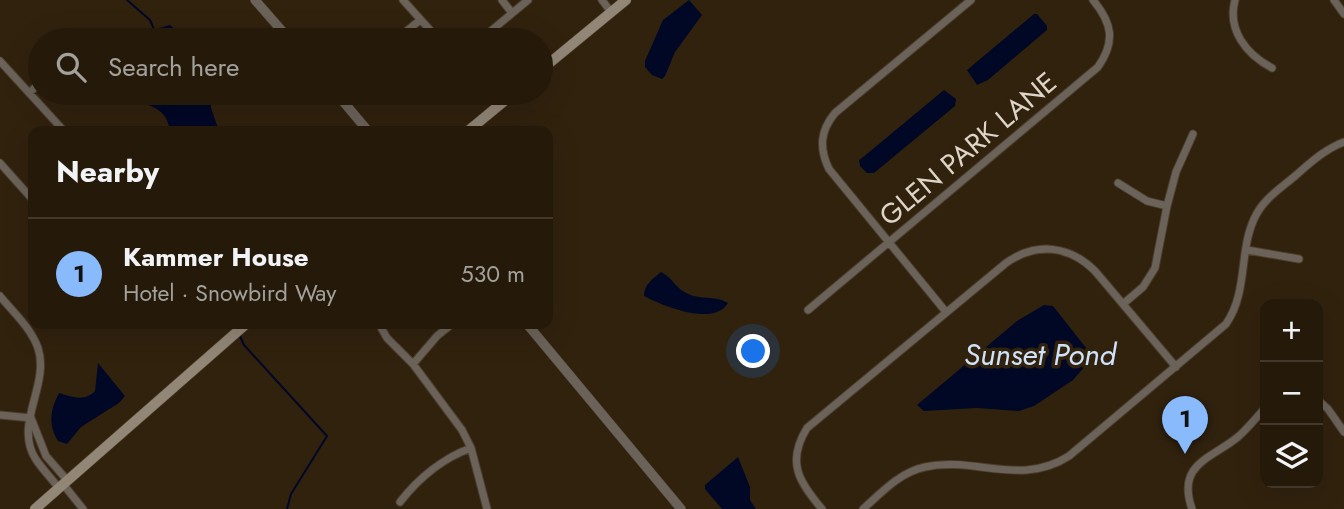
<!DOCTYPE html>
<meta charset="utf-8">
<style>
body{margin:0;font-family:Jost,sans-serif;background:#2d2313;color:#f1f3f6}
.controls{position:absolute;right:21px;bottom:21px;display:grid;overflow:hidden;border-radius:14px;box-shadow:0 7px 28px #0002}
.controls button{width:63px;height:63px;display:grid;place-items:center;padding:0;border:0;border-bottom:2px solid #42382b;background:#251a0a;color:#f1f3f6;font:35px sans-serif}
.you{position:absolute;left:754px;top:352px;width:24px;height:24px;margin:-18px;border:5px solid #fff;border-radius:50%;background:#1a73e8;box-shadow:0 0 0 10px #1a73e833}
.badge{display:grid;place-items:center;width:46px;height:46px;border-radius:50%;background:#89bafc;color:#111;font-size:23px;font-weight:700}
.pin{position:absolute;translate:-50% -58px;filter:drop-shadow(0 2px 4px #0008)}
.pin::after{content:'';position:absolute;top:37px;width:24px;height:21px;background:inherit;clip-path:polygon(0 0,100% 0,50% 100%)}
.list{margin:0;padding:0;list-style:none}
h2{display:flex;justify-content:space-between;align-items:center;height:91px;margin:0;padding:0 28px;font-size:30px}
h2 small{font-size:23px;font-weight:400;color:#a3a19c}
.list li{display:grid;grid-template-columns:46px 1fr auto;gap:21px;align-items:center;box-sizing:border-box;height:112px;padding:0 28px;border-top:2px solid #42382b}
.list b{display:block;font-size:26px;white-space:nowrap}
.list p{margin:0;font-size:23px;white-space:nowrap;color:#a3a19c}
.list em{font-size:23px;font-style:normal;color:#a3a19c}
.icon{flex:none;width:38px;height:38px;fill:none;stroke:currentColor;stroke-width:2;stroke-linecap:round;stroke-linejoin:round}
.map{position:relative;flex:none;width:1344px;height:509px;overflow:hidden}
.search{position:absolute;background:#251a0a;box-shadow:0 7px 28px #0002;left:28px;top:28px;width:525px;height:77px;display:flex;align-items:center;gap:18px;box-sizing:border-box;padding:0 24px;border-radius:38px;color:#a3a19c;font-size:26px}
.panel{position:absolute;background:#251a0a;box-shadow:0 7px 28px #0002;left:28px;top:126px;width:525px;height:203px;border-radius:14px}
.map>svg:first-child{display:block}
</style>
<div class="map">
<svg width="1344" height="509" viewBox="0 0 1344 509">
<rect width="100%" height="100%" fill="#31220e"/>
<path fill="#000826" d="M689,0l13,15 -27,37 -10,24 -3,3 -10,-4 -7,-8v-6l18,-41z
M1034,14h3l10,12v4l-59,50 -11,5 -10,-15z
M170,25l17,15h-35l7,-12z
M944,90l12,9 -1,7 -81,67h-7l-7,-7 -1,-6 3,-2z
M138,93h72l1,15 8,23h-49c-3,-20 -14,-24 -32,-29z
M661,272c11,5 15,17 27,22 12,6 27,1 40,9 -14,24 -65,3 -84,-7 0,-12 9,-17 17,-24z
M1044,305l9,1 37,47 -2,10 -15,17 -39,26 -15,5 -42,-3 -53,3 -7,-6 100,-84z
M98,363l27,33 -6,7 -38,24 -14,17 -9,-3c-10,-15 -8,-31 1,-48 14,4 25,9 36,-2z
M738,457l12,30v13l6,9h-34l-17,-20v-4z"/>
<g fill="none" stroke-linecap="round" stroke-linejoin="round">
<path stroke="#000826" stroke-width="2" d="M127,0l23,20 7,16
M239,334l5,11 83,91 -36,58 -4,15"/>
<g stroke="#4d3e2c" stroke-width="9">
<path id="minor" d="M403,0l36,40
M502,0l10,13
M602,0l9,12
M1235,0c-8,30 11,54 37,68
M1334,0l10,14
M80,40l1,-3
M396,40l24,-20
M480,40l48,-40
M0,61l64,70
M29,93l11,-10
M0,163l33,37
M1118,183l29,18 20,5
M1247,250l52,9
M0,296c13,16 31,32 38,52 12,37 -24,75 -3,110 7,11 16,20 24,30
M1123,304l20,-17 12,-19 12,-62 9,-34 17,-38
M808,310l290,-243c18,-26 14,-44 -5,-67
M946,312l-117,-143c-10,-21 -9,-38 6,-56l136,-113
M379,324l8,14 26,26 49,66 9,18 16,61
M413,364l24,-28 15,-12
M1318,400l10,9 16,23
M0,415l31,3
M31,418l15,38 21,24
M63,484l20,25
M400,502c18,-23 43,-44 71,-54
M822,509c-23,-27 -36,-47 -15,-81l199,-165c30,-21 63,-18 89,8l81,96
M863,509c18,-16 37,-37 62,-42 50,-11 96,20 144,-11l157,-132c23,-33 12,-75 30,-109 9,-17 25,-27 39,-39 15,-13 30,-27 49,-34
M1192,509c-16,-46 20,-50 47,-73 10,-9 18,-19 26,-28"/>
</g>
<g stroke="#4d3e2c" stroke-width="10">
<path id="tertiary" d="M255,0l35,40
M336,93l32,38
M527,324l154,185"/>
</g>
<g stroke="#4d3e2c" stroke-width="11">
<path id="secondary" d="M541,70l85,-70
M468,131l46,-38
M35,509l211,-185"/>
</g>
<use href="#minor" stroke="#6b635a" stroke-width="7"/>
<use href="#tertiary" stroke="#6b635a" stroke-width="9"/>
<use href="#secondary" stroke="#928677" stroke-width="10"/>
</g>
<g text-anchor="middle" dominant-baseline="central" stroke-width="7" stroke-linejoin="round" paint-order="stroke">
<g font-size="28" fill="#ded4c8" stroke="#31220e">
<text transform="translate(968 149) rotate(-40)">GLEN PARK LANE</text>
</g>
<g font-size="30" font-style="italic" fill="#cfe2fa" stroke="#31220e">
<text x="1040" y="354">Sunset Pond</text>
</g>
</g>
</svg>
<div class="controls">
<button>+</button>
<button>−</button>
<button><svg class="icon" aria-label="layers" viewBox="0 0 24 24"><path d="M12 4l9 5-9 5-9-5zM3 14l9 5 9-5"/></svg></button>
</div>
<div class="you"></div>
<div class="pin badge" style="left:1185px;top:454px">1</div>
<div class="search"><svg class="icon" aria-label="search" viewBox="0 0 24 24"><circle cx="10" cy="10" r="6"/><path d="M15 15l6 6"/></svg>Search here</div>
<section class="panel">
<h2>Nearby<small></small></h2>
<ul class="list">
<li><span class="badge">1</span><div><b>Kammer House</b><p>Hotel · Snowbird Way</p></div><em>530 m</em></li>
</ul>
</section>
</div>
